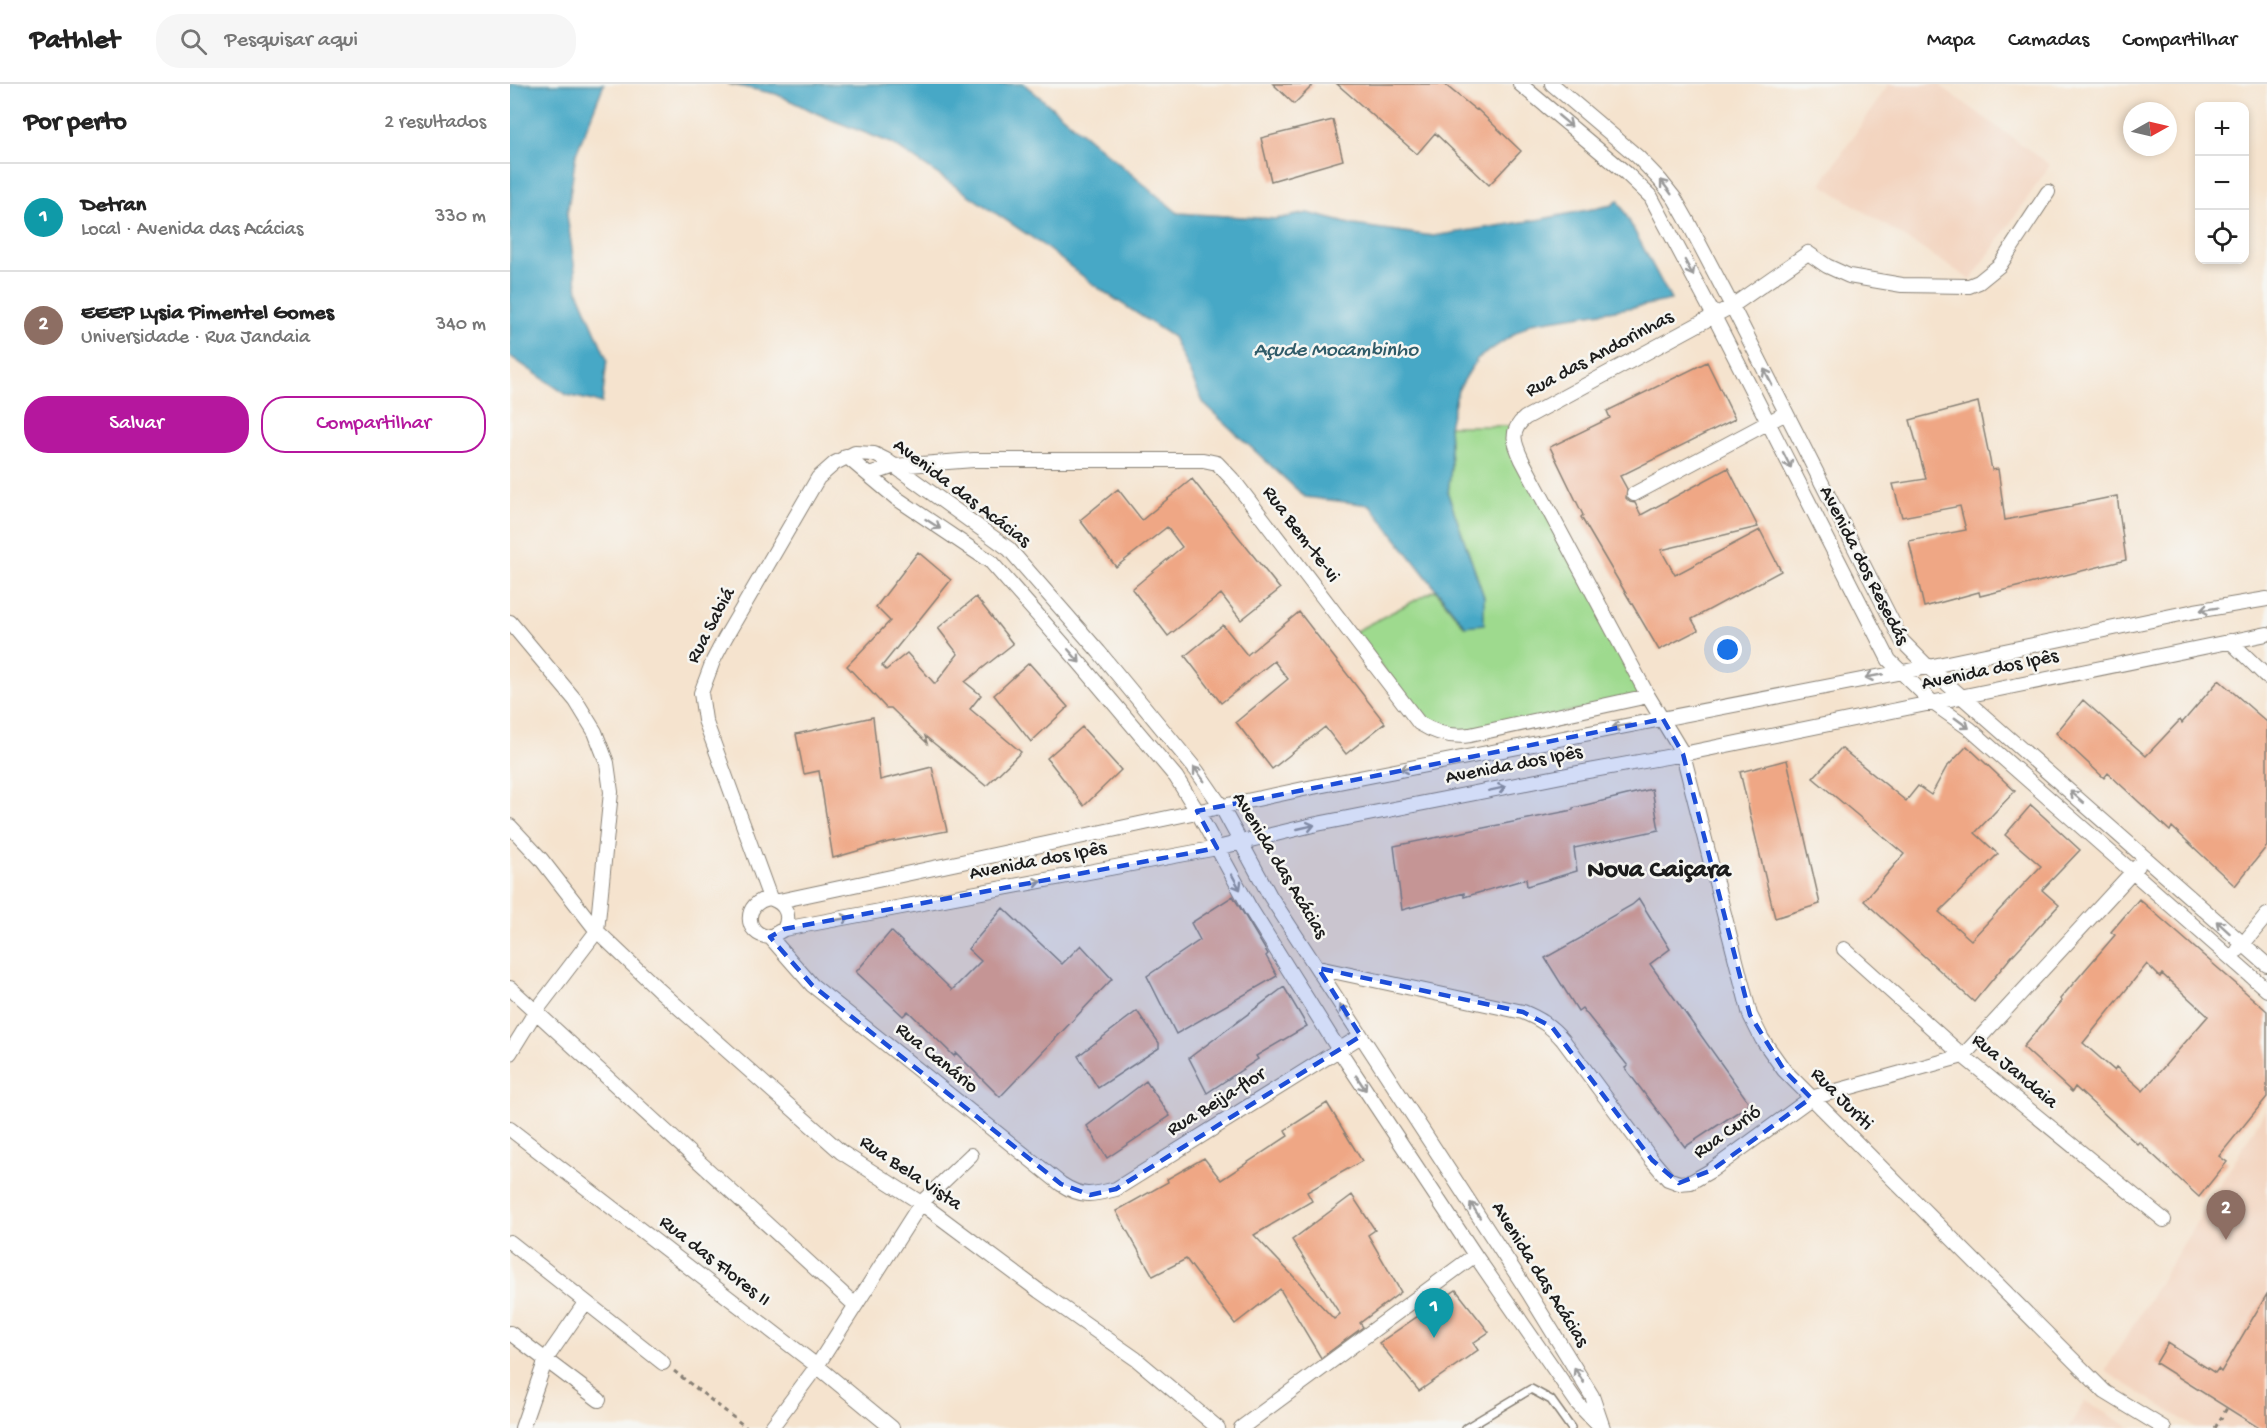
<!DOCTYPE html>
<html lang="pt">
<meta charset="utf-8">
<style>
body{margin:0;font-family:"Gochi Hand",sans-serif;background:#f6f6f6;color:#222}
.controls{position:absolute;right:18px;top:18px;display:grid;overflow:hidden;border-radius:12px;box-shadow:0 3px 9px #0003}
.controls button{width:54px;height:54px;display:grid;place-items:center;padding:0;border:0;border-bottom:2px solid #e0e0e0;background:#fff;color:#222;font:30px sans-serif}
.compass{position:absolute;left:1613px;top:18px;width:54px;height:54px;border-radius:50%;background:#fff;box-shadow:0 3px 9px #0003;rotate:82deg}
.you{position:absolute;left:1218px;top:566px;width:21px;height:21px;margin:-15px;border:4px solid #fff;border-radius:50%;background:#1a73e8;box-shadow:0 0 0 9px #1a73e833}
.badge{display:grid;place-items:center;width:39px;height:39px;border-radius:50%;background:#b5179e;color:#fff;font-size:20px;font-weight:700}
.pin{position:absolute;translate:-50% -50px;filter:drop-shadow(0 2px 3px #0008)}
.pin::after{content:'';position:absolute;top:32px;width:21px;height:18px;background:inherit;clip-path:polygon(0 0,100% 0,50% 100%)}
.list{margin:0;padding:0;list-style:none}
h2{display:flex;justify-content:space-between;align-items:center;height:78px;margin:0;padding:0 24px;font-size:26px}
h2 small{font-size:20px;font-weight:400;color:#767676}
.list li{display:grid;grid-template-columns:39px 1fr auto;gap:18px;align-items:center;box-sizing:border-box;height:108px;padding:0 24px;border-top:2px solid #e0e0e0}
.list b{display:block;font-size:22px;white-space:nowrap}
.list p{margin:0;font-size:20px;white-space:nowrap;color:#767676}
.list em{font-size:20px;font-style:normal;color:#767676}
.actions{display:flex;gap:12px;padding:18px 24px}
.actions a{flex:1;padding:14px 0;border:2px solid #b5179e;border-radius:24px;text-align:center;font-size:21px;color:#b5179e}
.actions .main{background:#b5179e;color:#fff}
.icon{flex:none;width:33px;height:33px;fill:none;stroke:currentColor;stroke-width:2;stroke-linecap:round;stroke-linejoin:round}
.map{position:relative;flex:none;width:1757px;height:1344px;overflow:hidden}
header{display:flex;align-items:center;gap:36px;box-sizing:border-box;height:84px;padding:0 30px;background:#fff;border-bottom:2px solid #e0e0e0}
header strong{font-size:28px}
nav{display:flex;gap:33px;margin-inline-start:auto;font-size:21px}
.search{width:420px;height:54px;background:#f6f6f6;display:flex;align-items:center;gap:15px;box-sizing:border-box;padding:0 21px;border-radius:24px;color:#767676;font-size:22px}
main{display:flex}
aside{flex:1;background:#fff}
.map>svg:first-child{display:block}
</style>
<header>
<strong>Pathlet</strong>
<div class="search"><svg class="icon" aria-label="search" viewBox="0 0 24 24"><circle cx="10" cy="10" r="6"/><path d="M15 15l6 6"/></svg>Pesquisar aqui</div>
<nav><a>Mapa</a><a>Camadas</a><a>Compartilhar</a></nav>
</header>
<main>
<aside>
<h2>Por perto<small>2 resultados</small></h2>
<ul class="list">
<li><span class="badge" style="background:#0f9aa8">1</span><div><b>Detran</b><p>Local · Avenida das Acácias</p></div><em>330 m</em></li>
<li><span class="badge" style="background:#8d6e63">2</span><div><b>EEEP Lysia Pimentel Gomes</b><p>Universidade · Rua Jandaia</p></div><em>340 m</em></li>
</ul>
<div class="actions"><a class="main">Salvar</a><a>Compartilhar</a></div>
</aside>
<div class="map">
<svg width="1757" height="1344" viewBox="0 0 1757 1344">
<rect width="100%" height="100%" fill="#f6f6f2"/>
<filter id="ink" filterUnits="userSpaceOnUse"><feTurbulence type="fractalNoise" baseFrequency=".0167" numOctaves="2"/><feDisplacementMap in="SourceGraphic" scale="12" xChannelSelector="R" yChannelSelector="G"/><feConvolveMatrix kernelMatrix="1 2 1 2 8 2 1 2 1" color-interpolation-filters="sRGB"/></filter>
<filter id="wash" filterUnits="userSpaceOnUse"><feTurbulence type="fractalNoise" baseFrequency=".008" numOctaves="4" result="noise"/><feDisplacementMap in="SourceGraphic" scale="24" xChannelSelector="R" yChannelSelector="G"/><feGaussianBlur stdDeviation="1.35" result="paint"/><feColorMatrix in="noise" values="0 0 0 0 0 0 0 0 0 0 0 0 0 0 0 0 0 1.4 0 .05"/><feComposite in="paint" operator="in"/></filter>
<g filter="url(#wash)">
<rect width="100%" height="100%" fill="#f5e3ce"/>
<path fill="#f3d4bf" d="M1379,0h49l112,81 -79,115 -150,-96z
M1757,1024v320h-71l-91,-57z
M1575,1317l46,27h-63z"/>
<path fill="#9eda8e" stroke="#5d7b55" stroke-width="1.5" d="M939,342h60l138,270 -177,36h-22l-26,-13 -68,-87 81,-42 29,36 20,-29 -36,-103 3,-27z"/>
<path fill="#46a8c6" stroke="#316271" stroke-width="1.5" d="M0,0h94l-28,70 -9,61 11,76 29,68 -5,44 -35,-8 -57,-39z
M218,0h296l154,129 98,6 32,-6 46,12 79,11 109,-17 70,-14 6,-5 53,100 -30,6 -110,17 -54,36 -19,31 -9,36 2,41 -3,27 36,103v27l-19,2 -95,-121 -65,-8 -101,-93 -31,-67 -75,-49 -58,-45 -149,-100 -64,-25 -51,-24z"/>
<g id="blocks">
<path fill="#efa785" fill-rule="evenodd" d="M763,0h41l-20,20z
M827,0h107l32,26 1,-1 44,42 -32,34 -54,-52 -18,21z
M823,36l10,40 -72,21 -10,-43z
M1197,278l28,57 -115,57 7,13 -1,9 4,4 5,1 6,12 87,-47 30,59 -97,23 14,25 85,-45 21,41 -89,48 6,11 -39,20 -78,-133 2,-2 -33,-68 60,-29 -3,-7z
M1468,318l14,68 6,-1 7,51 67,-13v-2l45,-9 9,64 -146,36 -1,-4 -55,15 -15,-66 57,-11 -6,-24 -58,11 -9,-33 33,-5 -16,-59z
M682,395l88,110 -39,31 -20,-26 -53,42 -36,-47 50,-42 -15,-20 -51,40 -36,-47 38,-31 24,31z
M408,468l33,28 -69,86 4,4 21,-17 28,31 23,-30 -20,-26 38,-31 37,47 -48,38 16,13 -11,14 51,43 -35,34 -61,-50 2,7 -36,-35h-5l-39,-42 43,-45 -14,-14z
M789,528l86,111 -39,31 -21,-27 -53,42 -36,-47 52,-43 -14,-18 -53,42 -36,-47 38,-31 24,30z
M519,579l39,44 -37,35 -37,-47z
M1709,596l48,42v124l-32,40 -63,-59 -2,4 -62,-58 -4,5 -48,-45 27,-33 63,56 34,-36 2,3z
M363,633l7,63 52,-13 15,64 -58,11 -56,16 -14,-87 -15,3 -8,-40z
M572,643l39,43 -37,36 -37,-48z
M1457,662l48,45 -40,42 23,21 -59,58 32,28 70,-74 -36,-31 26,-30 49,45 -38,40 17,15 -48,52 -37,45 -110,-101 40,-47 -91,-76 28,-30 65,53 12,-15 13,9 15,-27z
M1277,676l33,144 -45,14 -35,-146z
M1142,705l7,41 -85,18 3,23 -50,15 -1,-7 -62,18v-4l-62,17 -8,-64 179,-36v-2z
M723,812l35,58 -2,2 11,20 -101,58 -29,-58 53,-36 -9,-17z
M1129,815l31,50 -20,15 100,140 -65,43 -60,-79 3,-2 -46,-58 -4,3 -33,-53 36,-20 14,-12 37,-21z
M1629,815l128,112v86l-48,59 8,6 -28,35 -60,-55 -2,2 -62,-57 -3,5 -49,-45 39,-46 -2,-2 55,-64 -4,-3zM1637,880l13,13 2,-3 46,42 -65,75 -27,-24 -2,3 -31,-27z
M493,824l59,56 19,-19 31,34 -112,118 -44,-44 -2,3 -46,-45 -5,5 -47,-44 35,-41 61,59 29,-29 -13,-12z
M774,903l23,39 -51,30 2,3 -51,34 -18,-35z
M627,927l22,32v5l-61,40 -20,-32z
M636,997l24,35 -63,42 -20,-32z
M817,1019l35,58 -55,31 5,9 -58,34 80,84 6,-5 -48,-74 60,-45 23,35 -7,5 33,57 -41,31 3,4 -42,31 -41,-69 -45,35 -49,-65 -33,17 -37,-65 52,-29 -1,-3 37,-21 17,22 67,-44 -3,-6z
M946,1206l33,42 -16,11 5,7 -59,41 -40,-48z
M1757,1210v134h-8l-103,-65 12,-20 47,30 3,-4 3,3z"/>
</g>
</g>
<g filter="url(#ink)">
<use href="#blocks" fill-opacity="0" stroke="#888075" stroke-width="1.5"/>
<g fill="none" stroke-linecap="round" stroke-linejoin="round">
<g stroke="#888075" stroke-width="10">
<path id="service" d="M956,1344l65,-39 20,11 20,28"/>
</g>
<g stroke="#888075" stroke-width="16">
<path id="minor" d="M1010,0l106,89 25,24 63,119 175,344 44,43 37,26 297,261
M1042,0l86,73 22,23 15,19 13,23 44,84 170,335 26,26 339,298
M1538,108l-48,73 -21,17 -10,4 -67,-1 -53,-9 -22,-10 -19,-13 -76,53 -207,112c-16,13 -11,25 -3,42l126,236 35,58 67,261 12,24 22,31 321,322 59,36
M336,372l50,42 95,64 87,99 98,116 21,34 53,97 89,142 136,205 103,149 23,24
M359,391l26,-9 79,-6h229l14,3 17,18 185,242c16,10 32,15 51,12l178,-39
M1124,410l152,-81
M0,538l66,79 19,31 12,31 4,29 -14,139 -61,80 -26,42
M1720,557l37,36
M0,742l31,33 56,72 61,58 183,163 80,51 118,88 97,68 82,69
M260,814l-65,-178 -4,-27 12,-32 12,-23 93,-160 17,-15 20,-10 19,1 12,6 123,89 90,103 98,119 24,35 49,90 260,399 62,101 11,32
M260,814c-27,4 -27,37 0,39
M262,815c14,5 19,17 12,30
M269,817l534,-114 615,-120 267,-56 72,-12
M260,853l14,-8 433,-81 100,-24 255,-50 111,-20 584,-120
M260,853l42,48 249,199c21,14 32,11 55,5l245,-153
M1334,865l119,107 201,164
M1728,866l29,-35
M808,884l205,44c17,7 28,14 40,28l89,120 16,19 11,4 12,-1 21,-12 99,-72 152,-42 175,-190
M0,904l345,317
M0,1045l307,237 75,62
M0,1158l153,121
M0,1249l89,67
M12,1344l24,-69 39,-56
M261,1344l46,-62 104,-163 50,-48
M731,1344l234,-173"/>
</g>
<path stroke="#888075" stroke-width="3" stroke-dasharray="4.5 4.5" stroke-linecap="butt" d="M164,1287l73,57
M1705,1344l12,-20"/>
<use href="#service" stroke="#fff" stroke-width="7"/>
<use href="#minor" stroke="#fff" stroke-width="14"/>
</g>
<defs><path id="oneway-shaft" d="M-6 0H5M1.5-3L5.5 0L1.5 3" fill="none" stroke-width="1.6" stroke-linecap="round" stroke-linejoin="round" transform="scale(1.5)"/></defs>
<g stroke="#999">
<use href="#oneway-shaft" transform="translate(1055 37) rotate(40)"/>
<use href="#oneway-shaft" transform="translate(1156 103) rotate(-127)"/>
<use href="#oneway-shaft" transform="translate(1179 184) rotate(62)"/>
<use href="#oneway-shaft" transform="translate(1258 293) rotate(-117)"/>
<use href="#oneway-shaft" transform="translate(1277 376) rotate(63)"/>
<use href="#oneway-shaft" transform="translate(423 440) rotate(33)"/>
<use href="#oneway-shaft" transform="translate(1699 525) rotate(171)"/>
<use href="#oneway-shaft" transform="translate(564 572) rotate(49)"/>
<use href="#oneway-shaft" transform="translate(1364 592) rotate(169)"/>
<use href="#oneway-shaft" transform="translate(1452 639) rotate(36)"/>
<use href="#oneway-shaft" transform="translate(1111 642) rotate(170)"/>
<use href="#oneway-shaft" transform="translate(899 684) rotate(169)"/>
<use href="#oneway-shaft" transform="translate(689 690) rotate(-126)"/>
<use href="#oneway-shaft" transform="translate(987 705) rotate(-12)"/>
<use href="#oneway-shaft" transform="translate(1567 713) rotate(-139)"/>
<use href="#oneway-shaft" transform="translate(796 743) rotate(-13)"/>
<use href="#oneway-shaft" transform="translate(726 798) rotate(61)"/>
<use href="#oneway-shaft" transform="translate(523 799) rotate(-11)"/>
<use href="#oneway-shaft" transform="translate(331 835) rotate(-11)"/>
<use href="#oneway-shaft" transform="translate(1713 843) rotate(-138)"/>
<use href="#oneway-shaft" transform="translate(835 928) rotate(-123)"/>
<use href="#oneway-shaft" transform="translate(851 999) rotate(56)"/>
<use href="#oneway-shaft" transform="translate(965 1126) rotate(-123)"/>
<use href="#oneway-shaft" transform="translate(1069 1291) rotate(-122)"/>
</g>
</g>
<path fill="#1d4ed8" fill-opacity="0.2" stroke="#1d4ed8" stroke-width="4.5" stroke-dasharray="12 8" stroke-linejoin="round" d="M1153,635l20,35 67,261 34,55 27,28 -99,72 -33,13 -27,-23 -100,-133 -29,-15 -205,-44 43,68 -245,153 -26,6 -29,-11 -249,-199 -42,-48 14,-8 433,-81 -20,-37z"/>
<g text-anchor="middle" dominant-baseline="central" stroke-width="5" stroke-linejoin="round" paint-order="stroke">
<g font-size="20" fill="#1c1c1c" stroke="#f6f6f2">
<text transform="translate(1090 271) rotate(-28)">Rua das Andorinhas</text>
<text transform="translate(451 410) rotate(37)">Avenida das Acácias</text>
<text transform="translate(790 451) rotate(53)">Rua Bem-te-vi</text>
<text transform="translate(1353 482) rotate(63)">Avenida dos Resedás</text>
<text transform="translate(202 542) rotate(-62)">Rua Sabiá</text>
<text transform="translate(1480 587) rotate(-12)">Avenida dos Ipês</text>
<text transform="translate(1004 682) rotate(-11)">Avenida dos Ipês</text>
<text transform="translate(528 778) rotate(-11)">Avenida dos Ipês</text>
<text transform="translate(769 782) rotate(59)">Avenida das Acácias</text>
<text transform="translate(426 975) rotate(39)">Rua Canário</text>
<text transform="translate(1504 988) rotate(40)">Rua Jandaia</text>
<text transform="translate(1331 1016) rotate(45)">Rua Juriti</text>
<text transform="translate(707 1019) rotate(-32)">Rua Beija-flor</text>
<text transform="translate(1218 1049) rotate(-35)">Rua Curió</text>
<text transform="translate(400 1090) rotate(34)">Rua Bela Vista</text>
<text transform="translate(204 1178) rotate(38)">Rua das Flores II</text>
<text transform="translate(1029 1191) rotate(58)">Avenida das Acácias</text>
</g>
<g font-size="21" font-style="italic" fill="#2f5b68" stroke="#f6f6f2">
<text x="826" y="267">Açude Mocambinho</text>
</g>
<g font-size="26" font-weight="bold" fill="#1c1c1c" stroke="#f6f6f2">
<text x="1149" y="787">Nova Caiçara</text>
</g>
</g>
</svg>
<div class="controls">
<button>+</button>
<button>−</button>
<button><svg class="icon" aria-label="locate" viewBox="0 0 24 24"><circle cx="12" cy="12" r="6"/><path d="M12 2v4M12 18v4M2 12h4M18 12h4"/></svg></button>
</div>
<svg class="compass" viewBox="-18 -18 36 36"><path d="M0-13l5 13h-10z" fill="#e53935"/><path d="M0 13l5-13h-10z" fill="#767676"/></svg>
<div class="you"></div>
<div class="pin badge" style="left:924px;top:1254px;background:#0f9aa8">1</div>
<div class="pin badge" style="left:1716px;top:1156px;background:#8d6e63">2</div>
</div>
</main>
